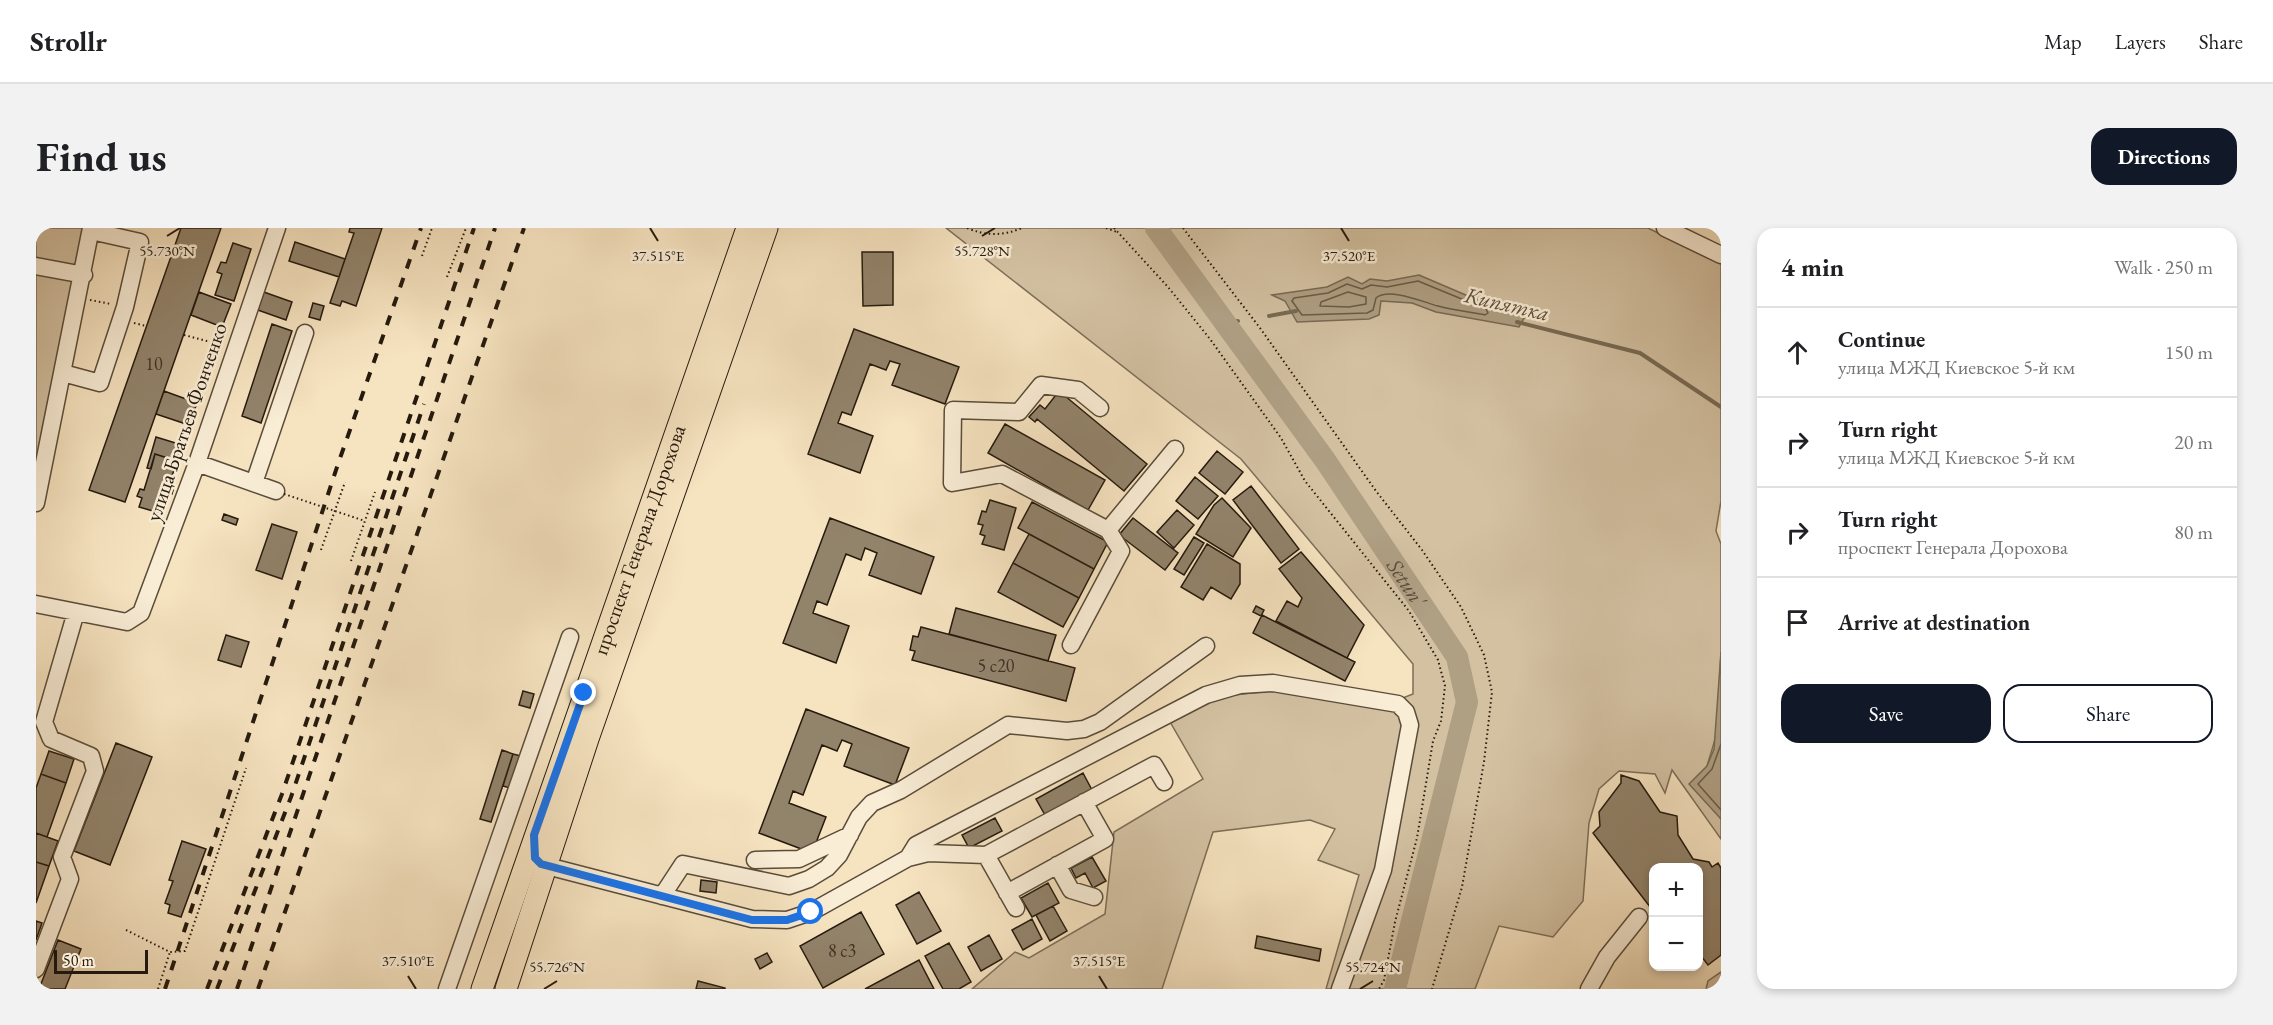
<!DOCTYPE html>
<meta charset="utf-8">
<style>
body{margin:0;font-family:"EB Garamond",serif;background:#f2f2f2;color:#202124}
.controls{position:absolute;right:18px;bottom:18px;display:grid;overflow:hidden;border-radius:12px;box-shadow:0 3px 9px #0003}
.controls button{width:54px;height:54px;display:grid;place-items:center;padding:0;border:0;border-bottom:2px solid #e0e0e0;background:#fff;color:#202124;font:30px sans-serif}
.scale{position:absolute;left:18px;bottom:15px;width:94px;box-sizing:border-box;padding-left:6px;border:3px solid #261a0e;border-top:0;font-size:16px;line-height:21px;white-space:nowrap;color:#261a0e;-webkit-text-stroke:4px #f9edd6;paint-order:stroke}
.stop{position:absolute;width:18px;height:18px;margin:-14px;border:4px solid #1a73e8;border-radius:50%;background:#fff}
.stop.end{background:#1a73e8;border-color:#fff;box-shadow:0 2px 6px #0008}
.list{margin:0;padding:0;list-style:none}
h2{display:flex;justify-content:space-between;align-items:center;height:78px;margin:0;padding:0 24px;font-size:26px}
h2 small{font-size:20px;font-weight:400;color:#757577}
.list li{display:grid;grid-template-columns:39px 1fr auto;gap:18px;align-items:center;box-sizing:border-box;height:90px;padding:0 24px;border-top:2px solid #e0e0e0}
.list b{display:block;font-size:22px;white-space:nowrap}
.list p{margin:0;font-size:20px;white-space:nowrap;color:#757577}
.list em{font-size:20px;font-style:normal;color:#757577}
.actions{display:flex;gap:12px;padding:18px 24px}
.actions a{flex:1;padding:14px 0;border:2px solid #111827;border-radius:18px;text-align:center;font-size:21px;color:#111827}
.actions .main{background:#111827;color:#fff}
.icon{flex:none;width:33px;height:33px;fill:none;stroke:currentColor;stroke-width:2;stroke-linecap:round;stroke-linejoin:round}
.map{position:relative;flex:none;width:1685px;height:761px;overflow:hidden;border-radius:18px}
header{display:flex;align-items:center;gap:36px;box-sizing:border-box;height:84px;padding:0 30px;background:#fff;border-bottom:2px solid #e0e0e0}
header strong{font-size:28px}
nav{display:flex;gap:33px;margin-inline-start:auto;font-size:21px}
.intro{display:flex;align-items:center;justify-content:space-between;box-sizing:border-box;height:144px;padding:0 36px}
h1{margin:0;font-size:42px}
.button{padding:15px 27px;border-radius:18px;background:#111827;color:#fff;font-size:21px;font-weight:700}
main{display:flex;gap:36px;padding:0 36px}
aside{flex:1;background:#fff;border-radius:18px;box-shadow:0 3px 9px #0003}
.map>svg:first-child{display:block}
</style>
<header>
<strong>Strollr</strong>
<nav><a>Map</a><a>Layers</a><a>Share</a></nav>
</header>
<div class="intro"><h1>Find us</h1><a class="button">Directions</a></div>
<main>
<div class="map">
<svg width="1685" height="761" viewBox="0 0 1685 761">
<rect width="100%" height="100%" fill="#f6e3c0"/>
<filter id="stains"><feTurbulence type="fractalNoise" baseFrequency=".00333" numOctaves="4"/><feColorMatrix values="0 0 0 0 .2 0 0 0 0 .09 0 0 0 0 .02 0 0 0 .5 -.17"/></filter>
<radialGradient id="worn" r=".72"><stop offset=".6" stop-color="#630" stop-opacity="0"/><stop offset="1" stop-color="#630" stop-opacity=".3"/></radialGradient>
<path fill="#d3c1a2" stroke="#7c6e58" stroke-width="1.5" d="M0,0h55l-55,234z
M910,0h702l73,36v237l-5,30 5,13v108l-4,81 -10,33 4,40 10,13v20l-49,-69 -7,23 -10,-19 -36,-3 -20,18 -10,34 -6,78 -30,36 -54,-11 -24,63h-149l33,-114 -41,-15 17,-31 -25,-9 -97,12 -51,157h-190l43,-37 14,6 76,-44 9,-82 89,-53 -34,-59 56,-24 53,-6 102,17 33,-13v-30l-172,-205z
M1685,744v17h-15l2,-8z"/>
<path fill="#af9f83" stroke="#786a54" stroke-width="1.5" d="M1383,47l56,24 51,16 -7,12 -83,-15 -24,-9 -31,-2 -2,14 -10,4 -72,3 -12,-21 -13,-6 55,-8 21,-10 14,7 8,-5 17,2z
M1685,424v167l-32,-35 18,-18 7,-17z"/>
<g fill="none" stroke-linecap="round" stroke-linejoin="round">
<path stroke="#6a5c48" stroke-width="1.5" d="M1382,53l68,28 2,4 -3,2c-16,-3 -32,-5 -47,-9 -15,-4 -49,-19 -62,-8l-3,12 -6,3 -65,2 -10,-14 2,-3 34,-5 19,-9 15,5 9,-4 16,2z
M1312,64l18,5v7l-17,3 -29,-1 1,-4z
M1685,516l-9,25 -14,15 23,26"/>
<path stroke="#786a54" stroke-width="4" d="M1233,88l27,-5
M1481,94l123,31 81,54
M1191,95l11,-2"/>
<path stroke="#af9f83" stroke-width="22" id="s1" d="M1120,0l169,232 132,197 10,45 -72,287"/>
</g>
<path fill="#92836b" stroke="#261a0e" stroke-width="1.5" d="M145,0h40l-96,274 -36,-12z
M314,0h32l-26,78 -14,-5 -2,5 -10,-3 24,-70 -5,-1z
M259,14l50,17 -6,18 -50,-16z
M197,15l18,6 -17,52 -19,-6 7,-21 -5,-2 4,-10 5,1z
M826,24h31v53l-30,1z
M225,63l31,11 -6,18 -31,-11z
M163,64l32,12 -9,23 -31,-12z
M277,75l11,3 -4,14 -11,-3z
M236,96l20,7 -31,92 -19,-7z
M818,101l105,38 -14,37 -53,-19 8,-21 -10,-3 -4,9 -16,-6 -19,51 -9,-3 -4,11 35,13 -13,37 -52,-19z
M128,163l33,12 -8,22 -33,-11z
M1023,163l88,73 -23,27 -87,-72 -2,3 -6,-5 11,-12 5,4z
M969,196l100,56 -17,30 -100,-57z
M120,209l26,8 -5,16 -22,-7 -4,15 -4,-1z
M1181,223l26,21 -18,22 -26,-21z
M119,226l22,7 -8,24 5,2 -2,7 -5,-1 -7,20 -21,-6 3,-9 -5,-2 3,-7 4,1z
M1159,249l23,19 -20,23 -22,-18z
M1215,258l48,63 -18,14 -48,-63z
M1186,270l29,30 -18,29 -37,-23 18,-29z
M954,272l26,8 -12,42 -22,-6 3,-8 -5,-2 3,-9 -5,-1 4,-13 4,1z
M996,274l76,40 -14,27 -76,-41z
M1141,282l17,15 -20,23 -17,-16z
M188,286l14,5 -2,6 -14,-5z
M794,290l104,39 -13,37 -52,-19 8,-22 -12,-5 -4,12 -15,-6 -19,51 -10,-4 -4,12 36,13 -13,37 -53,-20z
M1097,290l45,35 -13,17 -46,-35z
M236,296l25,8 -15,47 -26,-9z
M993,306l65,35 -15,29 -66,-35z
M1158,309l10,6 -20,32 -10,-6z
M1171,316l33,20v20l-9,15 -20,-12 -8,13 -22,-13z
M1265,324l63,73 -17,33 -71,-37 11,-20 11,6 4,-9 -23,-29z
M977,335l66,35 -16,29 -65,-35z
M1220,378l8,4 -3,6 -8,-4z
M920,380l100,27 -8,26 -99,-27z
M1226,387l93,47 -10,19 -92,-48z
M885,399l154,41 -9,33 -154,-41 3,-9 -5,-1 3,-14 5,1z
M190,407l23,7 -8,25 -23,-7z
M487,463l11,3 -4,14 -11,-3z
M770,481l103,39 -14,37 -51,-19 8,-22 -10,-4 -5,11 -15,-6 -19,50 -10,-4 -4,12 37,14 -14,36 -53,-20z
M80,515l36,14 -42,108 -36,-14z
M466,522l11,4 -22,68 -11,-3z
M13,523l25,8 -8,24 -25,-9z
M477,526l12,3 -11,32 -11,-3z
M1047,545l9,17 -47,25 -9,-16z
M5,546l25,9 -19,54 -11,-4v-45z
M1585,547l18,6 21,31 17,4 1,19 15,24 16,3 3,5 6,-4 3,5v87l-13,10 -10,-13v-84h-44v44l-61,-79 7,-7 -1,-14 22,-29z
M959,590l7,13 -33,17 -7,-13z
M0,605l22,8 -9,25 -13,-4z
M146,613l24,8 -25,68 -13,-4 2,-8 -5,-2 8,-22 -4,-1z
M1056,629l14,24 -13,7 -8,-15 -9,5 -5,-10z
M0,634l13,4 -13,37z
M665,652l16,2 -1,11 -16,-2z
M1012,655l11,20 -27,14 -11,-19z
M883,664l22,39 -24,13 -21,-39z
M1017,678l14,25 -17,10 -14,-26z
M825,684l23,42 -61,34 -23,-42z
M996,691l10,20 -19,11 -11,-20z
M0,693l6,2 -6,17z
M953,707l13,24 -21,12 -13,-24z
M1221,708l64,13 -2,12 -64,-13z
M22,712l23,9 -16,40h-26z
M913,715l22,39 -12,7h-16l-18,-33z
M731,725l5,9 -12,7 -5,-10z
M883,732l15,29h-69z
M662,753l27,7v1h-29z"/>
<g fill="none" stroke-linecap="round" stroke-linejoin="round">
<g stroke="#5a4c3a" stroke-width="19">
<path id="minor" d="M1629,0l56,27
M0,38l48,9
M27,145l37,10 25,-76 15,-65 -49,-11
M161,235l79,28
M218,255l51,-150
M0,275l55,-275
M1072,302l67,-81
M0,376l91,18 14,-9 56,-150 80,-235
M1035,417l50,-94 -13,-21 -106,-56 -50,9 1,-73 66,2 22,-27 37,5 22,18
M950,627l168,-90 10,17
M872,630l8,-13 290,-150 34,-10 33,-2 125,21 8,8 4,13 -27,145 -43,119
M719,632l44,-1 51,-24
M502,633l9,5 205,53 35,1 24,-8 97,-54 20,-5 58,2 30,53
M1021,637l14,25 23,7
M971,665l98,-54 -21,-37
M626,668l21,-32 106,22 20,-7 18,-11 12,-13 20,-38 13,-14 29,-13 107,-65 59,6 17,-2 16,-7 106,-76
M0,741l34,-90 -8,-22 33,-86 -4,-15 -40,-17 -7,-17 32,-110
M411,761l123,-352
M1553,761l18,-32 32,-40"/>
</g>
<g stroke="#261a0e" stroke-width="23">
<g id="major">
<path id="s2" d="M446,761l265,-761"/>
<path d="M470,761l82,-250 179,-511"/>
</g>
</g>
<path stroke="#261a0e" stroke-width="2" stroke-dasharray="1.5 3" stroke-linecap="butt" d="M931,0c19,8 36,8 55,0
M1070,0l11,4
M1078,0l54,59 42,52 71,99 24,43 104,130 29,49 7,26 -4,35 -8,20 -16,97 -22,84 -11,58 -5,9
M1147,0l77,100 116,163 46,59 39,57 23,48 8,37 -8,70 -22,125 -30,102
M386,28l10,-28
M411,49l19,-49
M54,72l21,4
M98,95l12,3
M148,107l38,10
M285,322l24,-68
M315,333l24,-69
M90,702l44,22 15,-1 61,-183
M122,761l12,-37"/>
<use href="#minor" stroke="#f9edd6" stroke-width="16"/>
<use href="#major" stroke="#f6e3c0" stroke-width="21"/>
<path stroke="#261a0e" stroke-width="4" stroke-dasharray="10 10" stroke-linecap="butt" d="M129,761l173,-525 83,-236
M171,761l75,-195 192,-566
M181,761l74,-192 133,-393
M201,761l258,-761
M222,761l266,-761"/>
<path stroke="#261a0e" stroke-width="2" stroke-dasharray="1.5 3" stroke-linecap="butt" d="M248,266l81,27"/>
</g>
<g fill="none" stroke-linecap="round" stroke-linejoin="round">
<path stroke="#1a73e8" stroke-width="8" d="M548,465l-50,142 1,23 6,6 211,56h35l24,-8"/>
</g>
<path fill="none" stroke="#261a0e" stroke-width="2" d="M614,0l8,13M1305,0l8,13M131,8l13,-8M946,8l13,-8M372,748l8,13M1063,748l8,13M508,761l13,-8M1324,761l13,-8"/>
<g text-anchor="middle" dominant-baseline="central" stroke-width="5" stroke-linejoin="round" paint-order="stroke">
<g font-size="18" fill="#413425">
<text x="118" y="135">10</text>
<text x="960" y="437">5 с20</text>
<text x="806" y="722">8 с3</text>
</g>
<g font-size="21" fill="#261a0e" stroke="#f9edd6">
<text transform="translate(150 194) rotate(-71)">улица Братьев Фонченко</text>
<text stroke="none"><textPath href="#s2" startOffset="476">проспект Генерала Дорохова</textPath></text>
</g>
<g font-size="22" font-style="italic" fill="#5d4f3d" stroke="#f9edd6">
<text transform="translate(1471 76) rotate(13)">Кипятка</text>
<text stroke="none"><textPath href="#s1" startOffset="434">Setun'</textPath></text>
</g>
</g>
<g font-size="15" text-anchor="middle" fill="#261a0e" stroke="#f9edd6" stroke-width="5" stroke-linejoin="round" paint-order="stroke">
<text x="946" y="28">55.728°N</text>
<text x="131" y="28">55.730°N</text>
<text x="622" y="33">37.515°E</text>
<text x="1313" y="33">37.520°E</text>
<text x="372" y="738">37.510°E</text>
<text x="1063" y="738">37.515°E</text>
<text x="521" y="744">55.726°N</text>
<text x="1337" y="744">55.724°N</text>
</g>
<rect width="100%" height="100%" filter="url(#stains)"/>
<rect width="100%" height="100%" fill="url(#worn)"/>
</svg>
<div class="controls">
<button>+</button>
<button>−</button>
</div>
<div class="scale">50 m</div>
<div class="stop" style="left:775px;top:684px"></div>
<div class="stop end" style="left:548px;top:465px"></div>
</div>
<aside>
<h2>4 min<small>Walk · 250 m</small></h2>
<ul class="list">
<li><svg class="icon" aria-label="ahead" viewBox="0 0 24 24"><path d="M12 20V5M6 11l6-6 6 6"/></svg><div><b>Continue</b><p>улица МЖД Киевское 5-й км</p></div><em>150 m</em></li>
<li><svg class="icon" aria-label="right" viewBox="0 0 24 24"><path d="M7 20v-9h11M14 6l5 5-5 5"/></svg><div><b>Turn right</b><p>улица МЖД Киевское 5-й км</p></div><em>20 m</em></li>
<li><svg class="icon" aria-label="right" viewBox="0 0 24 24"><path d="M7 20v-9h11M14 6l5 5-5 5"/></svg><div><b>Turn right</b><p>проспект Генерала Дорохова</p></div><em>80 m</em></li>
<li><svg class="icon" aria-label="arrive" viewBox="0 0 24 24"><path d="M6 21V4h12l-3 4 3 4H6"/></svg><div><b>Arrive at destination</b></div></li>
</ul>
<div class="actions"><a class="main">Save</a><a>Share</a></div>
</aside>
</main>
